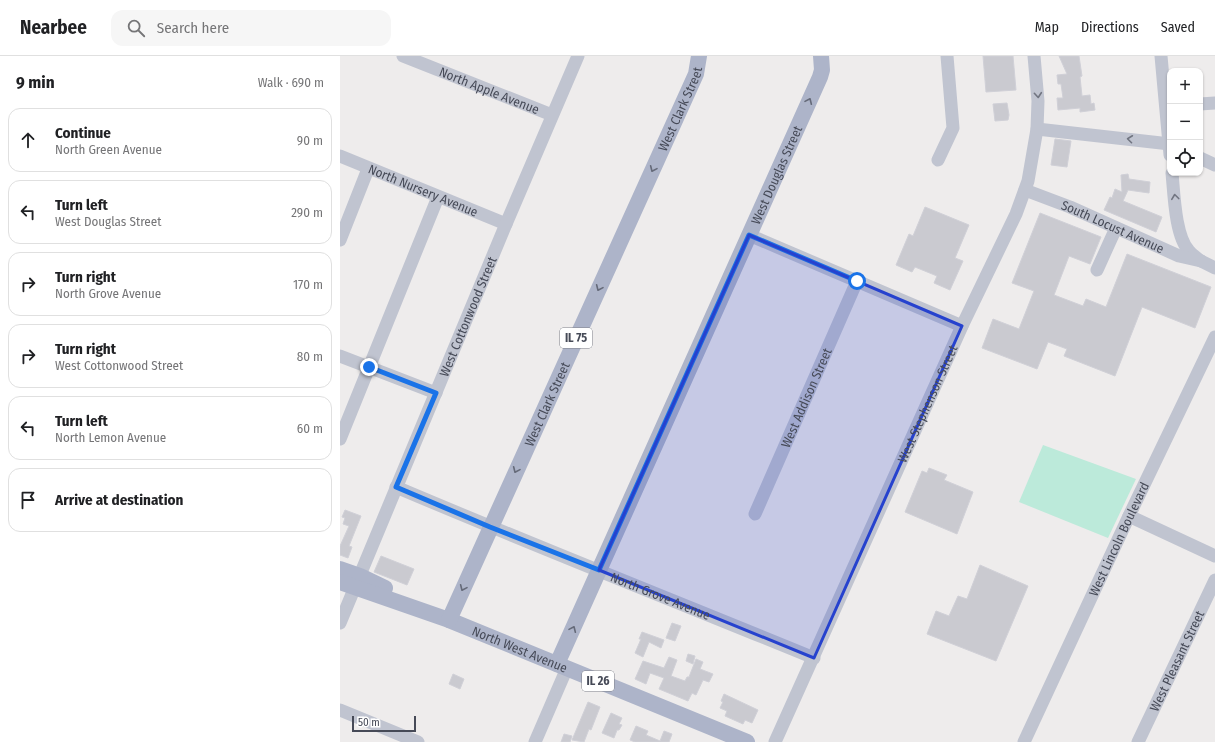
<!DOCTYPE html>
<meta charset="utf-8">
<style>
body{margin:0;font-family:"Fira Sans Condensed",sans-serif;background:#f6f6f6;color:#202124}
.controls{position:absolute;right:12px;top:12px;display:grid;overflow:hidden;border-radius:8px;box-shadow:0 1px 3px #0004}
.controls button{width:36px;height:36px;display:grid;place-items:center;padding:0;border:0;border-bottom:1px solid #e0e0e0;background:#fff;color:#202124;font:20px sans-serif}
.scale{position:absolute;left:12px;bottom:10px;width:64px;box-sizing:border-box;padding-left:4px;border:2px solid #464a57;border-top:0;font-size:11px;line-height:14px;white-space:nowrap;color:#464a57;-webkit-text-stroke:3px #fff;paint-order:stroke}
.stop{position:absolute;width:12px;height:12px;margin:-9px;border:3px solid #1a73e8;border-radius:50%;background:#fff}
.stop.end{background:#1a73e8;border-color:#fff;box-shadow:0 1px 4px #0008}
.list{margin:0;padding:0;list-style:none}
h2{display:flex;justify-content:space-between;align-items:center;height:52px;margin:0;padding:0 16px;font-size:17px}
h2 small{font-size:13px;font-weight:400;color:#757577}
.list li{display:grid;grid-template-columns:26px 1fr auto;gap:12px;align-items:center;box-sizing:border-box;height:64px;margin:0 8px 8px;padding:0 8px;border:1px solid #e0e0e0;border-radius:12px}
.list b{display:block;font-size:15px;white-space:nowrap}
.list p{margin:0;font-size:13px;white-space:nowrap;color:#757577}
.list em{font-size:13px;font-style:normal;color:#757577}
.icon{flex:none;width:22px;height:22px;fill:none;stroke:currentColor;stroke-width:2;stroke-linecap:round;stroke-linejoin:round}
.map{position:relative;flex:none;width:875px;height:686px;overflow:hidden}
header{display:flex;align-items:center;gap:24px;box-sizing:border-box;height:56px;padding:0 20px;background:#fff;border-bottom:1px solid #e0e0e0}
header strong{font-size:19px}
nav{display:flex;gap:22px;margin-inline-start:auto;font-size:14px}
.search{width:280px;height:36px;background:#f6f6f6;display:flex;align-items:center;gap:10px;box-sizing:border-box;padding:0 14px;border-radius:12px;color:#757577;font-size:15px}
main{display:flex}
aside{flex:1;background:#fff}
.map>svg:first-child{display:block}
</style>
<header>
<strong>Nearbee</strong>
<div class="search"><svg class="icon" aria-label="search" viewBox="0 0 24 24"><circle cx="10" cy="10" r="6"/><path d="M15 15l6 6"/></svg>Search here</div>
<nav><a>Map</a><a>Directions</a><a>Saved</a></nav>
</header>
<main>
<aside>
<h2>9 min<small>Walk · 690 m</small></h2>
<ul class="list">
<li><svg class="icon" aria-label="ahead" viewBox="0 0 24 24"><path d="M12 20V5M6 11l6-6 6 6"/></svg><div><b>Continue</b><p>North Green Avenue</p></div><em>90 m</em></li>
<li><svg class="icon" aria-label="left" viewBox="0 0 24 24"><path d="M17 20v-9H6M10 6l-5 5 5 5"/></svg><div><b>Turn left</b><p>West Douglas Street</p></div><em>290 m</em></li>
<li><svg class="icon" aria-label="right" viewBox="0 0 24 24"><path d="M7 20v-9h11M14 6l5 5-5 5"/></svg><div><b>Turn right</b><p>North Grove Avenue</p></div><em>170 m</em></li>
<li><svg class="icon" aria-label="right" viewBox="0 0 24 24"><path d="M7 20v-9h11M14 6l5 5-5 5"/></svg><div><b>Turn right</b><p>West Cottonwood Street</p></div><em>80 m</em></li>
<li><svg class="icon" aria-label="left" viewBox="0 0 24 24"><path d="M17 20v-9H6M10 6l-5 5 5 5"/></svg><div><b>Turn left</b><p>North Lemon Avenue</p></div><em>60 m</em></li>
<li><svg class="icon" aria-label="arrive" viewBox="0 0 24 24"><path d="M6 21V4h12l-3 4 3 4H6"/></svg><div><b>Arrive at destination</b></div></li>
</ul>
</aside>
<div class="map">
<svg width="875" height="686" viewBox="0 0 875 686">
<rect width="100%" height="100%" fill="#eeecec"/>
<path fill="#bceada" d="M703,389l93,34 -28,59 -89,-36z"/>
<path fill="#cacad0" stroke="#d0d0d7" d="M643,0h30l3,34 -30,2z
M719,0h20l3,20 -2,1 2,19 8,-1 1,9 3,-1 1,7 -15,2v-4l-22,2 -1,-12h6l-2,-14h-3l-1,-9 10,-1z
M667,47l2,12 -1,5 -13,1 -2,-17z
M715,83l16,2 -4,26 -16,-2z
M788,118l1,5 21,3 -1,11 -21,-3 -5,11 39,16 -6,15 -52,-22 6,-13 2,1 3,-9 7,3 -1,-17z
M585,151l44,18 -14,33 8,3 -13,29 -16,-7 3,-7 -22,-9 -3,5 -16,-7 13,-31 4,2z
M700,157l61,24 -11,27 -21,-8 -15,39 29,11 3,-7 20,8 21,-53 84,33 -16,41 -53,-21 -27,69 -51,-20 3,-7 -19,-7 -11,27 -55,-21 11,-29 26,10 15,-38 -22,-8z
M589,412l18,7 -3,5 29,12 -16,42 -52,-22 17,-41 5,2z
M5,454l16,6 -12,30 3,1 -4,11 -8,-3v-9l9,-20 -6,-2 2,-6 -3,-1z
M41,500l33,13 -7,16 -33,-13z
M640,509l48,21 -32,75 -69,-27 9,-23 13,5 9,-20 9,3z
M332,567l9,3 -6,15 -9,-3z
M302,576l22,8 -3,8 -12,-6 -6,15 -8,-4 6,-14h-2z
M348,598l7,2 -2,8 -7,-3z
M329,601l8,3 -6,16 14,5 2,-4h2l7,-18 7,3 -3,7 13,5 -4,8 -6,-2 -7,15 -4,-2 -4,8 -29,-12 5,-11 -14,-5 -4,11 -11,-5 8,-18 21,7z
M113,618l11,5 -4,10 -11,-5z
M384,638l34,16 -6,13 -7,-3 -2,4 -18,-8 2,-5 -7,-3 3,-6 -2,-1z
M248,646l12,5 -9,23 -2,-1 -5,13 -12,-2z
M271,657l11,5 -3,6 3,1 -3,5h-2l-3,8 -12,-5z
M296,670l12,5 -2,4 14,6 4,-10 8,3 -3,8h-34l-5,-2z
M224,678l8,2 -2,6h-9z"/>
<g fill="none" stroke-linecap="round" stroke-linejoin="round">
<g stroke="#c0c4d0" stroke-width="13">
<path id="s1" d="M63,0l149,59"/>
<path d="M821,0l9,99"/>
<path d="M860,48l15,-1"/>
<path d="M697,73l133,15"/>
<path id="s2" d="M0,100l166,68"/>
<path d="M860,102l15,7"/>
<path d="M598,104l15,-32 -6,-72"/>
<path d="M832,117c2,20 3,63 17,78 3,4 8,7 12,10"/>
<path id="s3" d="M685,134l45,17 109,49 22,5 14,7"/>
<path d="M409,179l213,91"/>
<path d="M0,184l28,-71"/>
<path d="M757,214l19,-42"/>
<path d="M0,300l96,37"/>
<path d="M0,383l98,-242"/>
<path id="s4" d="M56,431c139,59 279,114 418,171"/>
<path id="s5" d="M415,458l102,-233"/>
<path d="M789,460l86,40"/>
<path id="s6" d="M0,567l166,-399 72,-168"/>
<path d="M0,654l78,32"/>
<path d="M195,686l32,-74"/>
<path id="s7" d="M435,686l187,-416 54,-112 12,-33 9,-52 1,-28 -4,-45"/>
<path id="s8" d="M684,686l105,-226 86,-179"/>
<path id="s9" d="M798,686l77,-162"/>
</g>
<g stroke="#adb4c9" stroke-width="16">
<path d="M0,513l20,7 25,12"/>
<path id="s10" d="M0,526l109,38 298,122"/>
<path id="s11" d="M109,564l247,-546 3,-18"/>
<path id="s12" d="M217,608l263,-587 2,-7 -1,-14"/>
</g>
</g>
<defs><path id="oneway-chevron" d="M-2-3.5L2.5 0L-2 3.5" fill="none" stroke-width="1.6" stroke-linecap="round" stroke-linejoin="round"/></defs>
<g stroke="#717581">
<use href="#oneway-chevron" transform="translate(698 39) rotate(85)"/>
<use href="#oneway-chevron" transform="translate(790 83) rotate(-173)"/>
<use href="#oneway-chevron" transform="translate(835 141) rotate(-97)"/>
</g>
<g stroke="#656a79">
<use href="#oneway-chevron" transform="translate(469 45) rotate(-66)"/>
<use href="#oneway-chevron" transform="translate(313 113) rotate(114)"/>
<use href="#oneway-chevron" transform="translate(259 232) rotate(114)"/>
<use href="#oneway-chevron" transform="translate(176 414) rotate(114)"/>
<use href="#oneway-chevron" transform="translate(123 532) rotate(114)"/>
<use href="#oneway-chevron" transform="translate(233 573) rotate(-66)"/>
</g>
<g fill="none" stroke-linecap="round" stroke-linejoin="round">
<path stroke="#1a73e8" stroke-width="5" d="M29,311l67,26 -40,94 94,40 109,43 150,-335 108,46"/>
</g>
<path fill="#2642ce" fill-opacity="0.2" stroke="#2642ce" stroke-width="3" stroke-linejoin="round" d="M409,179l213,91 -148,332 -215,-88z"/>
<g text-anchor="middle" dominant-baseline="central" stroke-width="3.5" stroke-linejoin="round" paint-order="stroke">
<g fill="#fff" stroke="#7e8089" stroke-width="1">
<rect x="220" y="272" width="32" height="20" rx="3"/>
<rect x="242" y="615" width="32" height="20" rx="3"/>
</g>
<g font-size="12" font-weight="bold" fill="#464a57">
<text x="236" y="282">IL 75</text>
<text x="258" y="625">IL 26</text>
</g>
<g font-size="13" fill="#464a57" stroke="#fff">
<text stroke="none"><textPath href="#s1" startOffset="93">North Apple Avenue</textPath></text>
<text stroke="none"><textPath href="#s11" startOffset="561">West Clark Street</textPath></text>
<text stroke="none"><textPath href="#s12" startOffset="536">West Douglas Street</textPath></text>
<text stroke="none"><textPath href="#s2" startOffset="90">North Nursery Avenue</textPath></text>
<text stroke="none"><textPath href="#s3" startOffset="95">South Locust Avenue</textPath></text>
<text stroke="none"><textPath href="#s6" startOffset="332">West Cottonwood Street</textPath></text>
<text stroke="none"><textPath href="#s5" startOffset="127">West Addison Street</textPath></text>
<text stroke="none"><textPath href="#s11" startOffset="237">West Clark Street</textPath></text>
<text stroke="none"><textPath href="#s7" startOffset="371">West Stephenson Street</textPath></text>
<text stroke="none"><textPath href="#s8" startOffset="224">West Lincoln Boulevard</textPath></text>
<text stroke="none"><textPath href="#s4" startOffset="286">North Grove Avenue</textPath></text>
<text stroke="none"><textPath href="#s10" startOffset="192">North West Avenue</textPath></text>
<text stroke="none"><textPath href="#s9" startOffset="90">West Pleasant Street</textPath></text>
</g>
</g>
</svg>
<div class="controls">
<button>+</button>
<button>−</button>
<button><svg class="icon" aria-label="locate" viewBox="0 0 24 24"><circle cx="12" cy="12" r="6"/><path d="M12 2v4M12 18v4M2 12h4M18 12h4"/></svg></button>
</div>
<div class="scale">50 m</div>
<div class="stop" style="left:517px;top:225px"></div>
<div class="stop end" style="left:29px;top:311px"></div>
</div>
</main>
